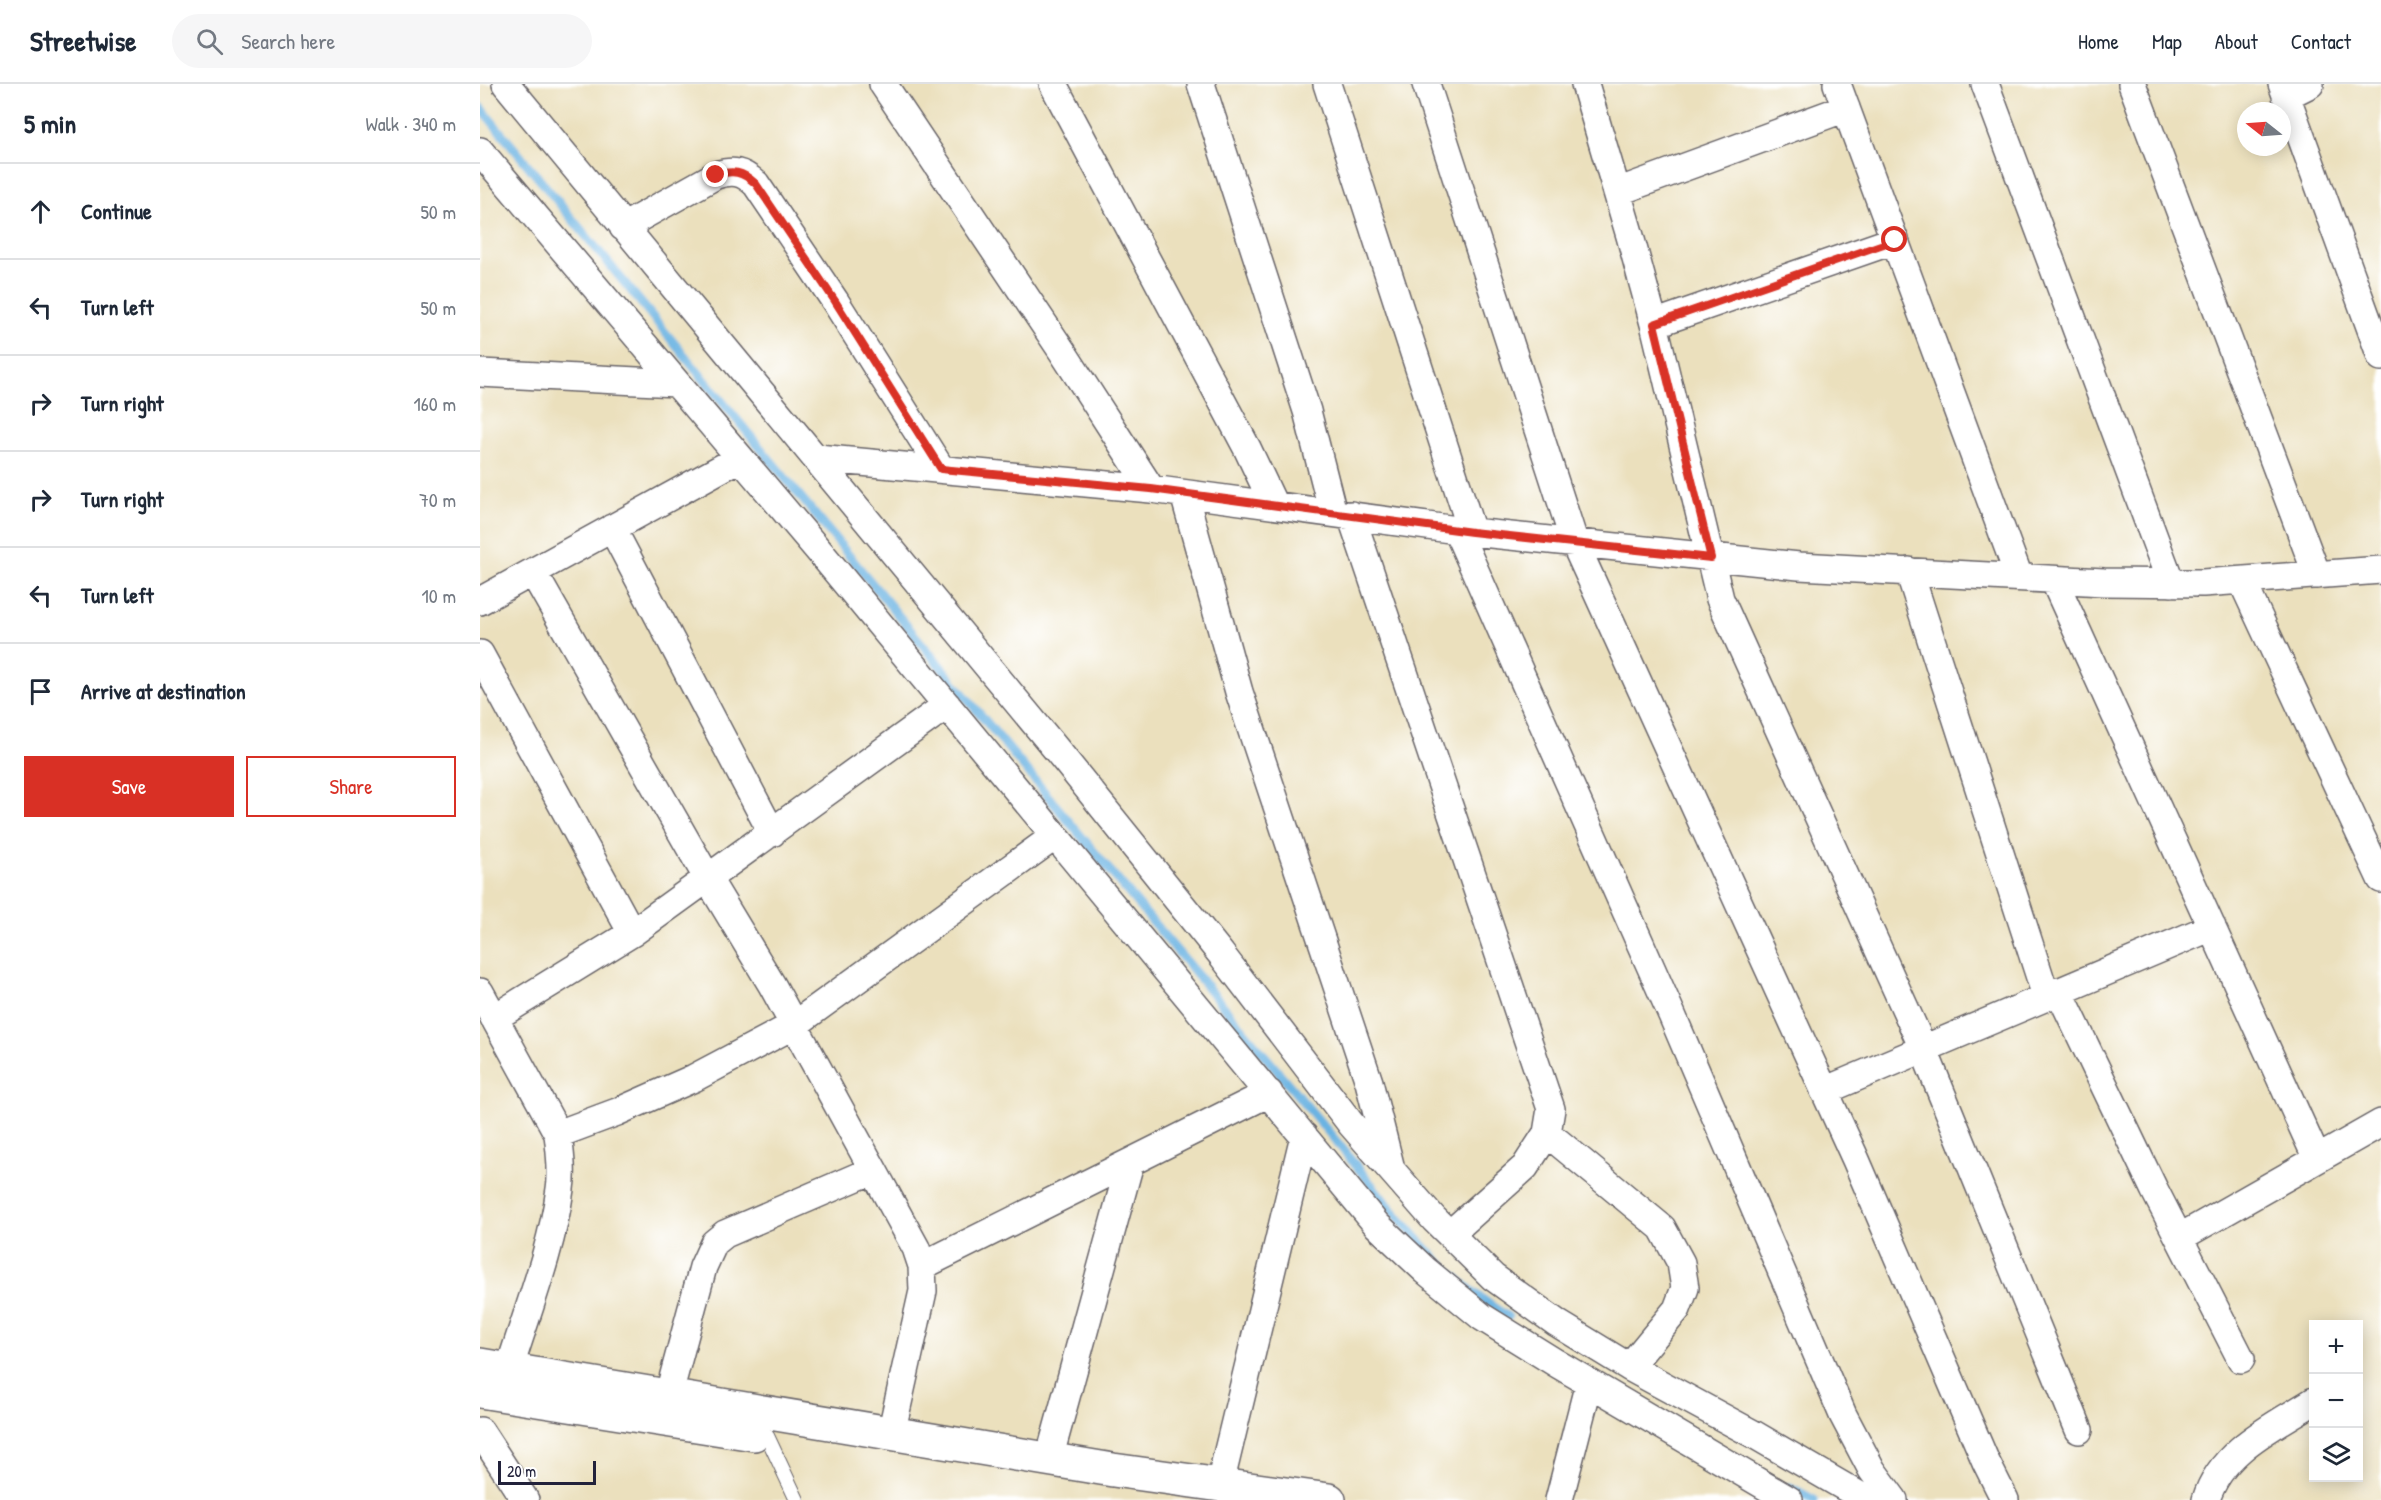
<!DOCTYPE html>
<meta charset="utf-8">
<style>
body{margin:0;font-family:"Patrick Hand",sans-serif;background:#f6f6f7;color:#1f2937}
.controls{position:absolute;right:18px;bottom:18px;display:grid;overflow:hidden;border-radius:0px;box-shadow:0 3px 15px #0003}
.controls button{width:54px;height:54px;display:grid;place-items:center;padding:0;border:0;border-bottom:2px solid #e0e1e3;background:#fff;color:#1f2937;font:30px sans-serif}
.compass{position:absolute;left:1757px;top:18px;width:54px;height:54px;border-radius:50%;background:#fff;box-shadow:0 3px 15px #0003;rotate:287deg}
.scale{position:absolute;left:18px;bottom:15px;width:98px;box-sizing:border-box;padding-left:6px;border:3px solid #22223b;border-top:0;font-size:16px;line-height:21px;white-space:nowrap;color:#22223b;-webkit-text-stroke:4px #fff;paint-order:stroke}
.stop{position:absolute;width:18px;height:18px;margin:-14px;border:4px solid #d93025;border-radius:50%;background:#fff}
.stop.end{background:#d93025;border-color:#fff;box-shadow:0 2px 6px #0008}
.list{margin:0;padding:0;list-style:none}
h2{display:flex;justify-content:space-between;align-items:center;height:78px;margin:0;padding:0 24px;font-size:26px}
h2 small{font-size:20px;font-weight:400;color:#747a83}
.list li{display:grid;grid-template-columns:39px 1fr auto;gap:18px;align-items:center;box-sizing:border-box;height:96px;padding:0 24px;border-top:2px solid #e0e1e3}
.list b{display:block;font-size:22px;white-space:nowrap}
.list em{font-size:20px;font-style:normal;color:#747a83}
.actions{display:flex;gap:12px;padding:18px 24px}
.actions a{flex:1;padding:14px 0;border:2px solid #d93025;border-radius:0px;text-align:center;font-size:21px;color:#d93025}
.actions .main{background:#d93025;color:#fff}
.icon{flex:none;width:33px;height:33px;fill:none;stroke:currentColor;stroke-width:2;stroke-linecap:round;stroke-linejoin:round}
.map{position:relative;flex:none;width:1901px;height:1416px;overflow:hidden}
header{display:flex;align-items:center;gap:36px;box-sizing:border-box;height:84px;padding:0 30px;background:#fff;border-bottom:2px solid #e0e1e3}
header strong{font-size:28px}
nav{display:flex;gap:33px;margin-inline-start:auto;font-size:21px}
.search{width:420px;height:54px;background:#f6f6f7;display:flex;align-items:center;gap:15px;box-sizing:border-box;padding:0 21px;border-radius:33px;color:#747a83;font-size:22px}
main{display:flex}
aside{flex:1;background:#fff}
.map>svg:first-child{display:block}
</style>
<header>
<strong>Streetwise</strong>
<div class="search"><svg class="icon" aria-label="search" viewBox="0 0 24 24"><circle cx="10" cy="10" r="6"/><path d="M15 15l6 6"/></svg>Search here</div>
<nav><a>Home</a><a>Map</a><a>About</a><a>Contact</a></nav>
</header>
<main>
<aside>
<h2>5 min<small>Walk · 340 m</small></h2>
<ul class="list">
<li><svg class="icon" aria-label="ahead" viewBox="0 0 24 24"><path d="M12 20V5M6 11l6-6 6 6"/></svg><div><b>Continue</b></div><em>50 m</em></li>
<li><svg class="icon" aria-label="left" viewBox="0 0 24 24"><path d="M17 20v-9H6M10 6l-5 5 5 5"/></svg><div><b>Turn left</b></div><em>50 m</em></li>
<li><svg class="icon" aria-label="right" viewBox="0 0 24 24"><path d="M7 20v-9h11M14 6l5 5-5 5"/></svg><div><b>Turn right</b></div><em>160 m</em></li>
<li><svg class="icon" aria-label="right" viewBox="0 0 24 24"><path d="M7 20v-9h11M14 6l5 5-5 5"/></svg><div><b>Turn right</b></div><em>70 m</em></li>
<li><svg class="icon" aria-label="left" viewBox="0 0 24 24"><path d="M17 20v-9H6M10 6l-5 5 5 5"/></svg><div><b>Turn left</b></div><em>10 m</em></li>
<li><svg class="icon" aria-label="arrive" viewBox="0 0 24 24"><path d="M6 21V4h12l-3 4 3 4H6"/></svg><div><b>Arrive at destination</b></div></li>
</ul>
<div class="actions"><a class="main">Save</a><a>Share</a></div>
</aside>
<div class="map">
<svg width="1901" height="1416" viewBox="0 0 1901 1416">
<rect width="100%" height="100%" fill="#fff"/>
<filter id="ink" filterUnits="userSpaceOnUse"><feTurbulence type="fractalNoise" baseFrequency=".0167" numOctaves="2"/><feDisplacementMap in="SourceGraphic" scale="12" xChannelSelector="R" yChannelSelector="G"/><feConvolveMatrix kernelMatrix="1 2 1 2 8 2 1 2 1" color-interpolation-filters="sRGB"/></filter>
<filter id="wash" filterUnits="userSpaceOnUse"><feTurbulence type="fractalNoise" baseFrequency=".008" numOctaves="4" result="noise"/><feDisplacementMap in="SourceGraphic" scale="24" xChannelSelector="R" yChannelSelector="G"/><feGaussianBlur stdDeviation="1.35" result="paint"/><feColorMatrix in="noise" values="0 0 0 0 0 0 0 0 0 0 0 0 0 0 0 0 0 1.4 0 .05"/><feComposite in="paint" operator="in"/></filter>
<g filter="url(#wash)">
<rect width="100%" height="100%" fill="#ebe0bd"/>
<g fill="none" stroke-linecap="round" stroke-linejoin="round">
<path stroke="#6bb3e2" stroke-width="9" d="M0,23c239,290 476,581 718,869 44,53 89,106 133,159 55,66 103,136 177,182
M1310,1403l24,13"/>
</g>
</g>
<g filter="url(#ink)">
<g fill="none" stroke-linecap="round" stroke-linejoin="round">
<g stroke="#686468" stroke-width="16">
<path id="service" d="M287,1352l30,64"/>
</g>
<g stroke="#686468" stroke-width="30">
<path id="minor" d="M26,0l550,665 165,205 130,170 83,95 59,58 64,46 72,44 126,68 112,65
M403,0l179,267 89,138
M573,0l194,364 27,57
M721,0l106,327 26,102
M847,0l145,448
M946,0l149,460 281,616 130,302 19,38
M1105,0l45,152 24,88 66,275 203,449 156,382
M1357,0l182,493
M1505,0l186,499
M1652,0l185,491
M1802,0l99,273
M1806,12l24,-12
M0,67l345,407 552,667 49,46 56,46 74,46 233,137
M1137,108l229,-84
M143,143l93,-52c17,-5 26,-4 40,9l79,117 106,168
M1174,240l241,-84
M0,289l196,10
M337,374l334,31 321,43 327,34 305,16 99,1 178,-13
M704,410l55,198 130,390 21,83
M871,431l200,594 -4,24 -22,34 -75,67
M132,444l160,305
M977,446l215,485 171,400 29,55 22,30
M1429,487l137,425
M53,488l175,307 64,106 144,263 6,18 1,25 -32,143
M1574,496l263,579
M1762,497l139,298
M0,517l260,-143
M0,570l152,279
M1579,907l95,198 87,170
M0,908l78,142c2,18 5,37 2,55 -8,60 -33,123 -51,181
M14,934l138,-85 315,-228
M1344,1007l388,-164
M1067,1049l115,95 19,35 4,25 -8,21 -48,58
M78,1050l59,-22 77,-34 100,-53 261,-189
M1699,1154l202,-115
M442,1182l347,-173
M188,1313l35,-130 11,-24 11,-9 148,-64
M0,1347l45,69
M569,1375l81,-296
M740,1400l84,-348
M1079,1416l30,-117
M1726,1416c15,-50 67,-73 108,-99"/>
</g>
<g stroke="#686468" stroke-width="36">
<path id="tertiary" d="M0,1281l633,105 216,30
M0,1307l274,43"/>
</g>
<use href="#service" stroke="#fff" stroke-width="14"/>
<use href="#minor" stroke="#fff" stroke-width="27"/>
<use href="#tertiary" stroke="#fff" stroke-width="33"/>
</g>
</g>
<g fill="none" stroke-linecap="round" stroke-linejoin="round" filter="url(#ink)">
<path stroke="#d93025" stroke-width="8" d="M236,91c17,-5 26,-4 40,9l79,117 106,168 210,20 321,43 239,26 -57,-234 241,-84"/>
</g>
</svg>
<div class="controls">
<button>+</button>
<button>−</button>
<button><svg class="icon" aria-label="layers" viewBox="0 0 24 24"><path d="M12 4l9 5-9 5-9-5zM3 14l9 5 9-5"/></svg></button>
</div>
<svg class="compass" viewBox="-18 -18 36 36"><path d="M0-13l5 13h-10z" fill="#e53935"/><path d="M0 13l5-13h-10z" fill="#747a83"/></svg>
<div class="scale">20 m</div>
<div class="stop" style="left:1415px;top:156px"></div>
<div class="stop end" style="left:236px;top:91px"></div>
</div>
</main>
